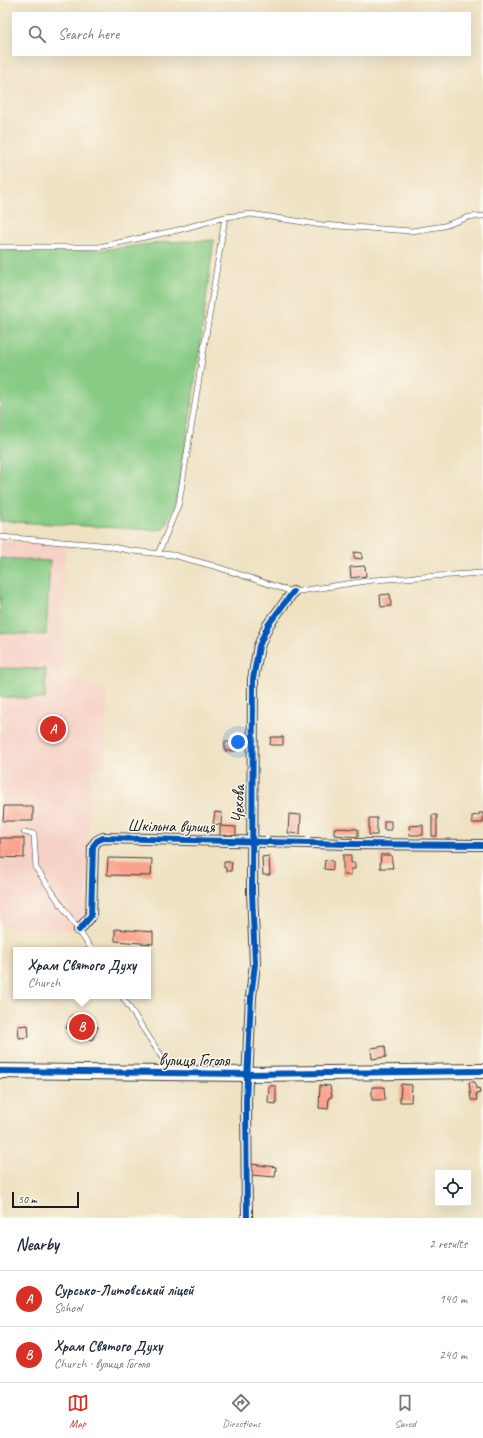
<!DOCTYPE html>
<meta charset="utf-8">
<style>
body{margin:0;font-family:Caveat,sans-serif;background:#f2f2f3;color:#1f2937}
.controls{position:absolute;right:12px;bottom:12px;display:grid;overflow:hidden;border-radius:0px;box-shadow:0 4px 16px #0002}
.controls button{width:36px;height:36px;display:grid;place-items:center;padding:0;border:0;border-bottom:1px solid #e0e1e3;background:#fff;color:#1f2937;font:20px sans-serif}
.scale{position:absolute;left:12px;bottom:10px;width:67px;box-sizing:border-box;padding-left:4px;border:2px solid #1c1c1c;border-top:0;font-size:11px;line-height:14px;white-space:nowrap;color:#1c1c1c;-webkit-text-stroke:3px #fbf7ec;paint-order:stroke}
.you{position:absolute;left:238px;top:742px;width:14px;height:14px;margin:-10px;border:3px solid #fff;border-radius:50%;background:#1a73e8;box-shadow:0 0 0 6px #1a73e833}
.badge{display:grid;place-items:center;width:26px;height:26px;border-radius:50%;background:#d93025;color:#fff;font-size:13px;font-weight:700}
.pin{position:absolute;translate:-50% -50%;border:2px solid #fff;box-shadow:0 1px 4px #0006}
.popup{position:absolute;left:13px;top:947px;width:138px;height:52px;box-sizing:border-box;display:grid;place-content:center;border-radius:0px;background:#fff;filter:drop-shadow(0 1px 3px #0005);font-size:13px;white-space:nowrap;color:#747a83}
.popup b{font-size:15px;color:#1f2937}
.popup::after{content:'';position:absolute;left:50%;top:100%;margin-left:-8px;border:8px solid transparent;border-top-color:#fff}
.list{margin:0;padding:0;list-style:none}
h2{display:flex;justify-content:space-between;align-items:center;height:52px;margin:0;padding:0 16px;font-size:17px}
h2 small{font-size:13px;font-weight:400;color:#747a83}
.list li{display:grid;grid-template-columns:26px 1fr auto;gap:12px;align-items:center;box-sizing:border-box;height:56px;padding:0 16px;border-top:1px solid #e0e1e3}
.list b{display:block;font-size:15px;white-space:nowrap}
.list p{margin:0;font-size:13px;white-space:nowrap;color:#747a83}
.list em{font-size:13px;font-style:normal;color:#747a83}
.icon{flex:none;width:22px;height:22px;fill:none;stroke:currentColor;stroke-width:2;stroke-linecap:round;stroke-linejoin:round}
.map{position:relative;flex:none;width:483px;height:1218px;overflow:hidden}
.search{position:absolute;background:#fff;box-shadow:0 4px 16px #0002;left:12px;right:12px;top:12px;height:44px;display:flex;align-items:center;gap:10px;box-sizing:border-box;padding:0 14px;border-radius:0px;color:#747a83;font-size:15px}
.sheet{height:164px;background:#fff}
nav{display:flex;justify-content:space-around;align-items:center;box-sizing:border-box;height:56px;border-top:1px solid #e0e1e3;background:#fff;font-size:11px;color:#747a83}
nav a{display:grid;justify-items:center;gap:2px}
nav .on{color:#d93025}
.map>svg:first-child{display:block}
</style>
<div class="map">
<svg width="483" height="1218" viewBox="0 0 483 1218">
<rect width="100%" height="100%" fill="#fbf7ec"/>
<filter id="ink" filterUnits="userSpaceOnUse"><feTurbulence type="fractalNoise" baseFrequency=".025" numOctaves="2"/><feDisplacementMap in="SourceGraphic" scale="8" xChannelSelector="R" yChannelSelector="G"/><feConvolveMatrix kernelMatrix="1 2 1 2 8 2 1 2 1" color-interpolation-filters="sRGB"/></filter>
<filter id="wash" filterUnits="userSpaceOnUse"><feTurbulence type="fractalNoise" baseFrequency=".012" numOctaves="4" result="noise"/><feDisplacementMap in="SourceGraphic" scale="16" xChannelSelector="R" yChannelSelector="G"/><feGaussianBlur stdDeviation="0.9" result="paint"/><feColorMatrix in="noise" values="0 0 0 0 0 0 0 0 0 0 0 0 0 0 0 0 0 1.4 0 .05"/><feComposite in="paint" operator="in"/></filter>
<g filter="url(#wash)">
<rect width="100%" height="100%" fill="#efe2c3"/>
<path fill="#f6d1c5" d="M0,541l65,3 -3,128 45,19 -1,76 -15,2 -5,144 -15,17 -71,-3z"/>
<path fill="#87cb84" stroke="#527450" d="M214,240l-23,171 -16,93 -12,25 -9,1 -154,-9v-271h100l66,-8z
M0,558l50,3 -4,74 -46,-2z
M0,668l46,1 -1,30 -45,-2z"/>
<g id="blocks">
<path fill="#f9a18c" d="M354,552l8,1v6l-8,-1z
M365,566l1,10 -15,2 -1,-11z
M390,594l1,12 -10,1 -1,-12z
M271,737h12v8h-13z
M225,742h12v9h-12z
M4,806h29v15h-30z
M215,812l7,1 -1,12 -8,-1z
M479,813h4v10h-11v-7l7,-1z
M289,814l12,1 -1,19 -12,-1z
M432,815h5v21h-5z
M369,818h8v17h-8z
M384,821h7v9h-7z
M423,825v10h-13l-1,-9z
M220,826l16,1v9h-16z
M334,828l24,1v8l-24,-2z
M0,838h24v20l-24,-1z
M343,855h8v8h4v6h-4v6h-8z
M381,855h10l2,13h-13z
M269,856l1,19h-7l-1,-18z
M108,858l44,1 -1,17 -44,-1z
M325,860l8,1v9l-9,-1z
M224,862h8l-1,9h-5v-3h-2z
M115,929l38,3v12l-38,-3z
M72,1015l26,12 -6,13 -26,-12z
M28,1025l1,12 -10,1 -1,-12z
M385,1046l1,11 -14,2 -1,-11z
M469,1082h6l1,7 3,-1 1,5 -4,1 1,6h-6z
M401,1084l11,1 -1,17h-11z
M320,1085l10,1 2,11h-3l-1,12 -9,-1z
M269,1086h7v18l-8,-1z
M372,1087h12l1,13h-13z
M251,1164l25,3 -1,10 -25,-2z"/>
</g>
</g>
<g filter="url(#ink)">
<use href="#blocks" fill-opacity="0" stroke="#3c3a35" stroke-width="1"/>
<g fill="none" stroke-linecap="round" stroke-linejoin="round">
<g stroke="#3c3a35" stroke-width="6">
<path id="lane" d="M0,247h99l79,-17 47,-13 26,-3 71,11 90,6 32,-5 25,-9 14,-1
M0,537l101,8 32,6 40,4 41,11 79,26 80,-12 110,-7
M158,554l21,-51 46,-286
M24,832l10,2 2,34 56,82
M122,996l49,75"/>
</g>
<g stroke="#3c3a35" stroke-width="12">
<path id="street" d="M79,930l12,-14 2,-70 4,-5 6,-3 246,6 134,1
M247,1218l-1,-117 5,-104 4,-33 -3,-73 1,-212 6,-33 9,-21 25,-33"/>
</g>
<g stroke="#3c3a35" stroke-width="16">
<path id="secondary" d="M0,1071l249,3 234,-3"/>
</g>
<use href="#lane" stroke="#fff" stroke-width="5"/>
<use href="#street" stroke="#fff" stroke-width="10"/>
<use href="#secondary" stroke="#fff" stroke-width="14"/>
<g stroke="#fbf7ec" stroke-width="8">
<path id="cycleway" d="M79,930l12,-14 2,-70 4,-5 6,-3 246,6 134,1
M0,1071l249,3 234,-3
M247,1218l-1,-117 5,-104 4,-33 -3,-73 1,-212 6,-33 9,-21 25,-33"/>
</g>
<use href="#cycleway" stroke="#0057b8" stroke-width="6"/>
</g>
</g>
<g text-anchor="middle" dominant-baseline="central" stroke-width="3" stroke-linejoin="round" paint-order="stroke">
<g font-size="17" fill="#1c1c1c" stroke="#fbf7ec">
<text transform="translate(238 804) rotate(-90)">Чехова</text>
<text transform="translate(171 826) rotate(1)">Шкільна вулиця</text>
<text x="194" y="1060">вулиця Гоголя</text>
</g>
</g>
</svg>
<div class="controls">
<button><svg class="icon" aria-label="locate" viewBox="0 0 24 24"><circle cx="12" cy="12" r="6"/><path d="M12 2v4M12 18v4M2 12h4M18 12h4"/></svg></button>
</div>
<div class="scale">50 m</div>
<div class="you"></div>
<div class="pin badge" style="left:53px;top:729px">A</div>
<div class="pin badge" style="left:82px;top:1027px">B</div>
<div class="popup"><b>Храм Святого Духу</b>Church</div>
<div class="search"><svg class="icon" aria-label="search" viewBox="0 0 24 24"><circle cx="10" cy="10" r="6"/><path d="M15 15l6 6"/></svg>Search here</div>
</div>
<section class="sheet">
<h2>Nearby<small>2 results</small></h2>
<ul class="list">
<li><span class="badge">A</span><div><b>Сурсько-Литовський ліцей</b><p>School</p></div><em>140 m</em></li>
<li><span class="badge">B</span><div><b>Храм Святого Духу</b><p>Church · вулиця Гоголя</p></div><em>240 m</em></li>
</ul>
</section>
<nav>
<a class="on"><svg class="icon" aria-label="map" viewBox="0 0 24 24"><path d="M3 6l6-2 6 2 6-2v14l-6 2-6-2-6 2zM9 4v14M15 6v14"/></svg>Map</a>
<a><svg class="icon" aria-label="directions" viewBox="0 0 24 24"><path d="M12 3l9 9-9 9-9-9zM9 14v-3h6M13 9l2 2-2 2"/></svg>Directions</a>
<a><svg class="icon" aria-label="saved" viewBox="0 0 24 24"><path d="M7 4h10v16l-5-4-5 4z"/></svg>Saved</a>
</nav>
